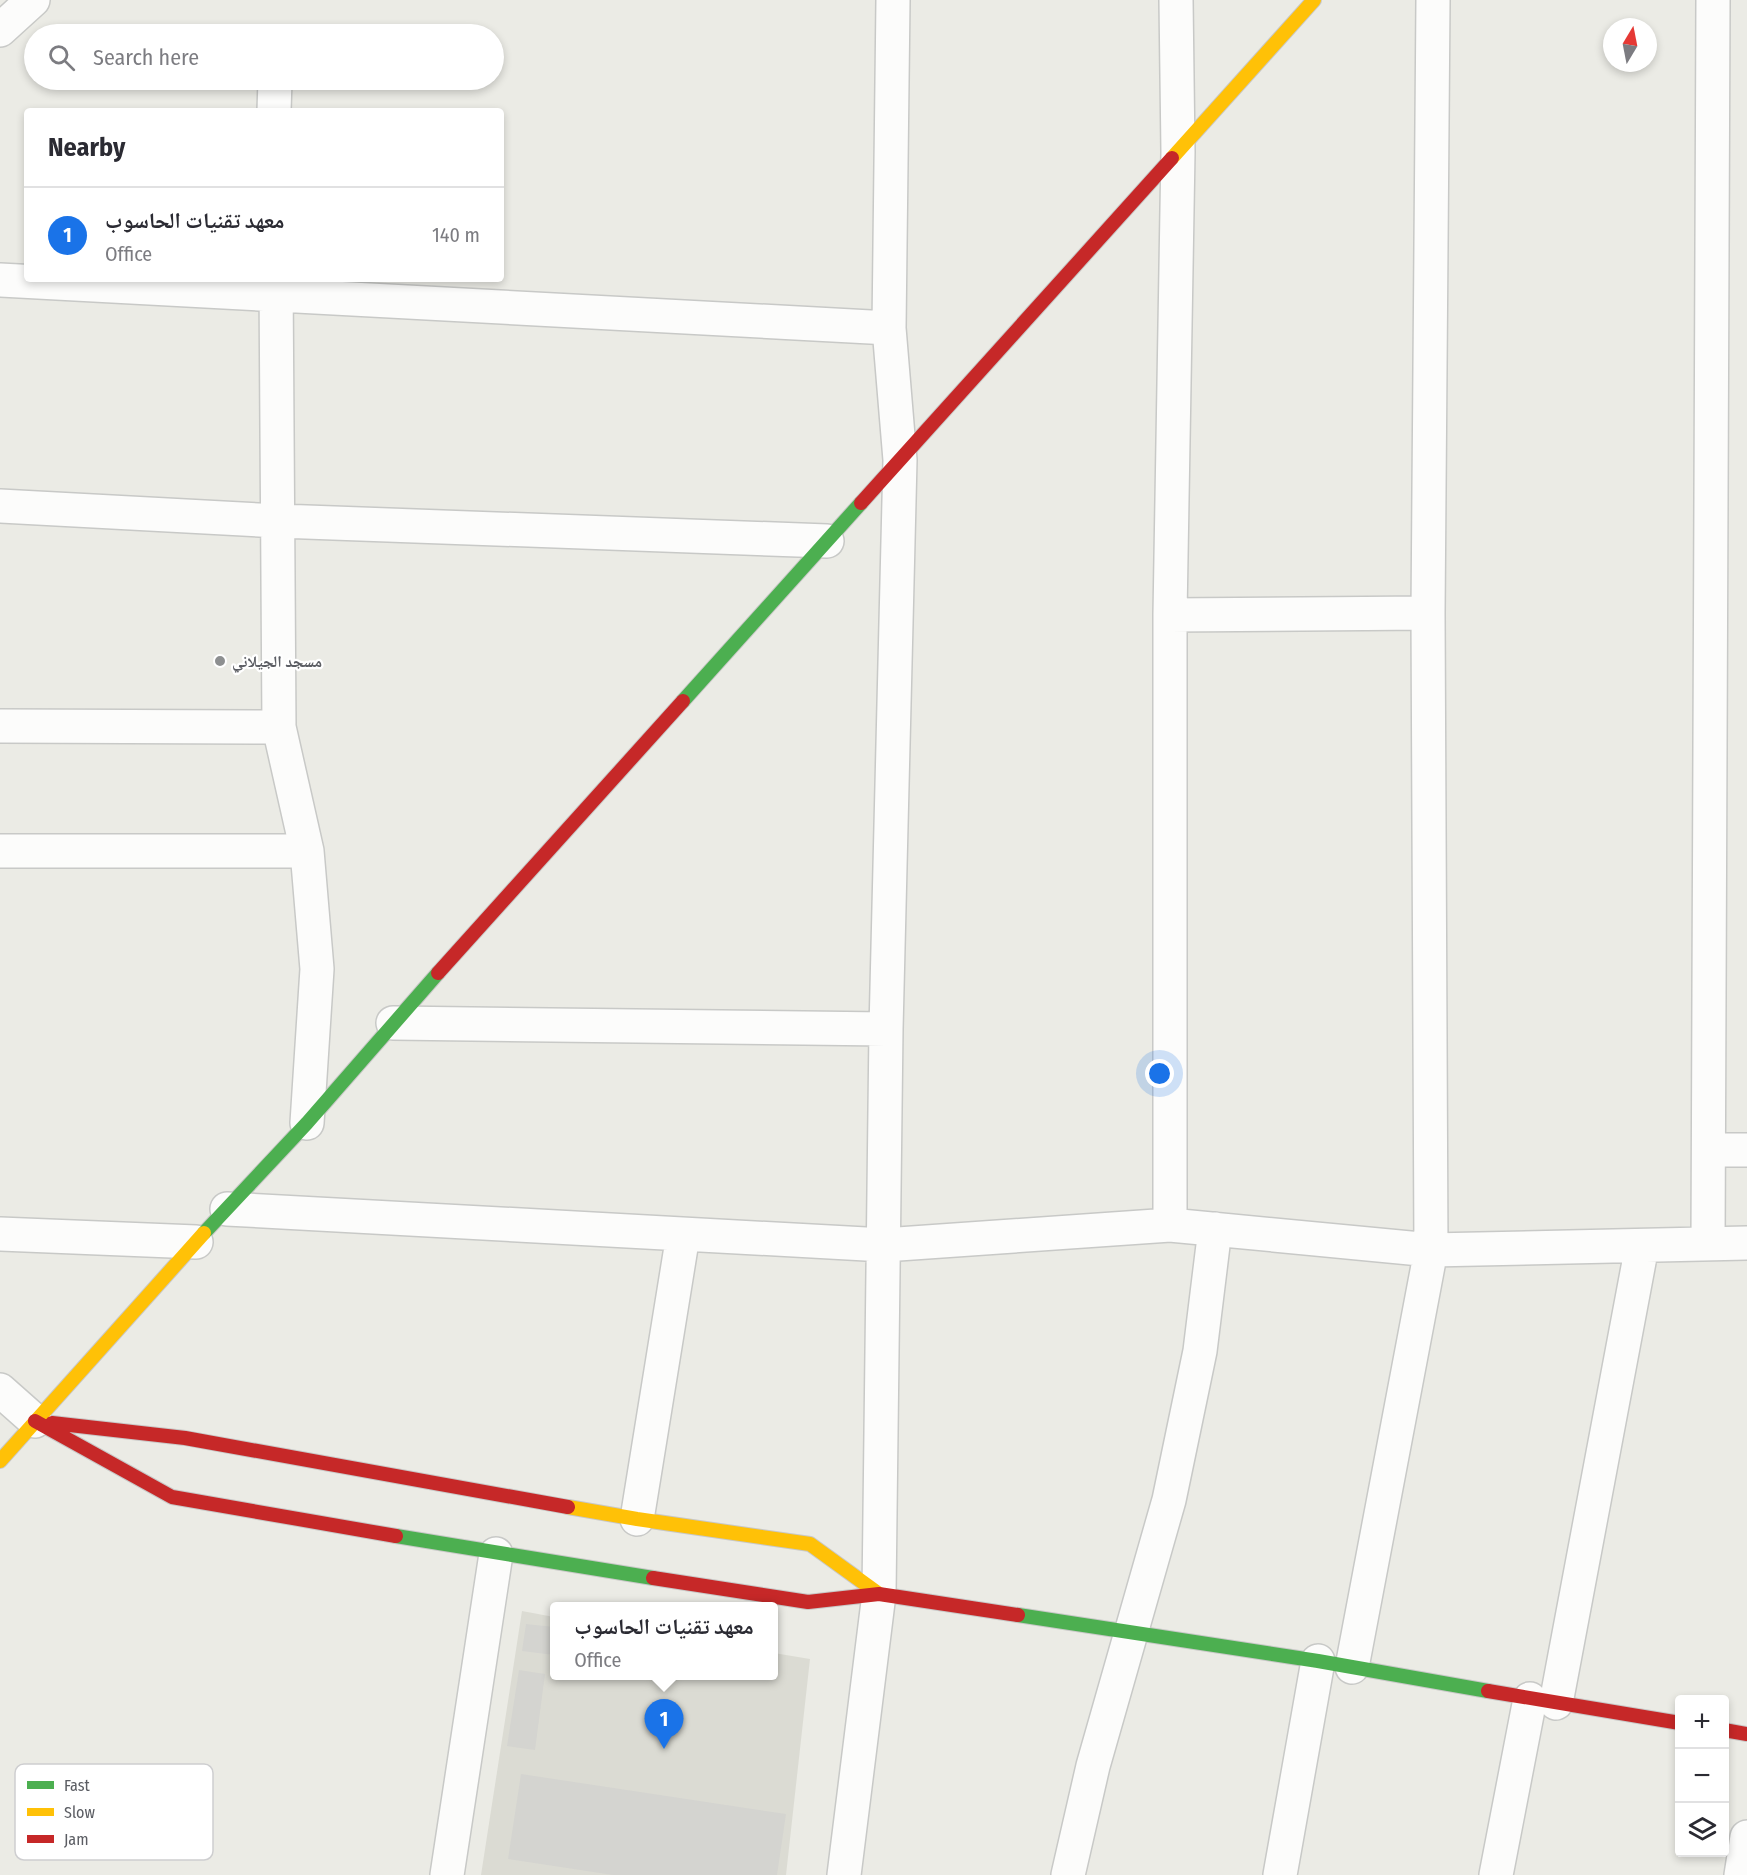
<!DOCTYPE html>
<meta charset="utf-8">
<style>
body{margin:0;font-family:"Fira Sans Condensed","Noto Naskh Arabic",sans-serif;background:#f2f2f3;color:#2b2b33}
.controls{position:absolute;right:18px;bottom:18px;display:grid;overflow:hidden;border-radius:6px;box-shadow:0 3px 9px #0003}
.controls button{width:54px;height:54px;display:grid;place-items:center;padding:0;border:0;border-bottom:2px solid #e1e1e2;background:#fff;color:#2b2b33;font:30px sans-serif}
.compass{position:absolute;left:1603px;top:18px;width:54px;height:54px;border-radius:50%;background:#fff;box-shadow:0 3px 9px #0003;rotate:10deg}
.you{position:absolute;left:1160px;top:1074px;width:21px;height:21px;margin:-15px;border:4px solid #fff;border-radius:50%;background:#1a73e8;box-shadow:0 0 0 9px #1a73e833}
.badge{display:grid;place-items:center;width:39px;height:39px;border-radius:50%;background:#1a73e8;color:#fff;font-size:20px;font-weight:700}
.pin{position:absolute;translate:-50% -50px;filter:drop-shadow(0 2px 3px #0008)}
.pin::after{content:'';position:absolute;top:32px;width:21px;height:18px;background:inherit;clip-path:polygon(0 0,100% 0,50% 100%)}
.popup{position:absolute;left:550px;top:1602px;width:228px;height:78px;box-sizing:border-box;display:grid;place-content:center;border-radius:6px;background:#fff;filter:drop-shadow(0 2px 4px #0005);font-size:20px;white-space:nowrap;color:#7c7c81}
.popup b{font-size:22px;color:#2b2b33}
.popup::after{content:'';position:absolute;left:50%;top:100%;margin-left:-12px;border:12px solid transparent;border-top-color:#fff}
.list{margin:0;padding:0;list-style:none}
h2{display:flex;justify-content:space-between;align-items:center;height:78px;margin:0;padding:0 24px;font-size:26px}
h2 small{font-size:20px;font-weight:400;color:#7c7c81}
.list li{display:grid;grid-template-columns:39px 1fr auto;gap:18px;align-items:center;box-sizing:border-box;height:96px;padding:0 24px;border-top:2px solid #e1e1e2}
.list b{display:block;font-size:22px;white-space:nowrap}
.list p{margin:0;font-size:20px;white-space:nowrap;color:#7c7c81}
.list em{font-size:20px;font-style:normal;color:#7c7c81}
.icon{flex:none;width:33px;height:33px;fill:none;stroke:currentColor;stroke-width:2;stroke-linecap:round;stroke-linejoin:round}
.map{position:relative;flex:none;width:1747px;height:1875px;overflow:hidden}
.search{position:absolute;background:#fff;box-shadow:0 3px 9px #0003;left:24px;top:24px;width:480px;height:66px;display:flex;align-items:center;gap:15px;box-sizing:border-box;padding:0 21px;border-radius:33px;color:#7c7c81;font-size:22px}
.panel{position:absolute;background:#fff;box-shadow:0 3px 9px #0003;left:24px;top:108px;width:480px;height:174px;border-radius:6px}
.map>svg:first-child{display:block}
</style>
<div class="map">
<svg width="1747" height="1875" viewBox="0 0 1747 1875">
<rect width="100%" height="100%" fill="#ebebe5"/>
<path fill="#dbdbd3" d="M522,1611l32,6v59h220v-23l36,6 -24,216h-305z"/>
<path fill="#d4d4d0" d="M526,1624l28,3v28l-32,-4z
M519,1670l26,4 -10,76 -28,-4z
M521,1774l265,40 -9,61h-164l-105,-16z"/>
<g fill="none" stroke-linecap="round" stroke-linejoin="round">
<g stroke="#c8c9c7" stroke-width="36">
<path id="street" d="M0,30l33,-30
M274,111l1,-31
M276,279l3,448 28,124 10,118 -10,154
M0,280l889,48
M0,506l279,15 548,20
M1170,615l258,-2
M0,726l279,1
M0,851h307
M393,1023l493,6
M1709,1150h38
M227,1209l657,36 286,-20 261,25 316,-7
M1170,1225v-610l8,-463 -2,-152
M0,1234l196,8
M1708,1244l5,-1244
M0,1390l35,31
M637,1519l46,-284
M1352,1667l79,-417 -3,-637 5,-613
M1556,1703l86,-457
M447,1875l49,-321
M844,1875l35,-281 7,-565 14,-569 -11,-132 4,-328
M1068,1875l25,-109 76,-266 31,-149 15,-122
M1280,1875l38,-214
M1496,1875l34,-176
M1741,1875l6,-38"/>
</g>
<g stroke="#c8c8c7" stroke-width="16">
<path id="fast" d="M683,701l178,-198
M204,1233l103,-110 131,-150
M396,1536l257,42
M1018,1615l300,46 170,30"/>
</g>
<g stroke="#c8c8c7" stroke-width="16">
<path id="slow" d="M1172,158l142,-158
M0,1461l204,-228
M568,1507l69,12 173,25 69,50"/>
</g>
<g stroke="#c8c8c7" stroke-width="16">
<path id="jam" d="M861,503l311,-345
M438,973l245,-272
M35,1421l137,76 224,39
M52,1423l133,15 383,69
M653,1578l155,24 71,-8 139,21
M1488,1691l192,32
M1724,1730l23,4"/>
</g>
<use href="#street" stroke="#fcfcfb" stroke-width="33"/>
<use href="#fast" stroke="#4caf50" stroke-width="14"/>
<use href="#slow" stroke="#ffc107" stroke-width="14"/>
<use href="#jam" stroke="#c62828" stroke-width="14"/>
</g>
<circle fill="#8d8f90" stroke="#fff" stroke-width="2" cx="220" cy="661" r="6"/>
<g text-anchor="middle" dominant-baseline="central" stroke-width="4.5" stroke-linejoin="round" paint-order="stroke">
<g font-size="16" font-weight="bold" fill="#5b5d63" stroke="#fff" text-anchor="start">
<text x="232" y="661">مسجد الجيلاني</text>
</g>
</g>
<rect x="15" y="1764" width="198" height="96" rx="9" fill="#fff" stroke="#ceced0" stroke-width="1.5"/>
<rect x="27" y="1781" width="27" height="8" fill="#4caf50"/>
<rect x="27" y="1808" width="27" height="8" fill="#ffc107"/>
<rect x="27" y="1835" width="27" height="8" fill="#c62828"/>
<g font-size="16" fill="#5b5d63">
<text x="64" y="1791">Fast</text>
<text x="64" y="1818">Slow</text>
<text x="64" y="1845">Jam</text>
</g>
</svg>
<div class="controls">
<button>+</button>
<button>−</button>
<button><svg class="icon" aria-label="layers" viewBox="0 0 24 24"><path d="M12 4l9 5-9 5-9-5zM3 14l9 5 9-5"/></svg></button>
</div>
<svg class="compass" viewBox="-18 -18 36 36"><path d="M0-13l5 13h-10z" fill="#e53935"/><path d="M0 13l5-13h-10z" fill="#7c7c81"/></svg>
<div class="you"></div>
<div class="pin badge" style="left:664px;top:1749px">1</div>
<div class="popup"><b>معهد تقنيات الحاسوب</b>Office</div>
<div class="search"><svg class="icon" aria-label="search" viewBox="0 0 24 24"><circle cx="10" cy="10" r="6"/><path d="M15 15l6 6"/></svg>Search here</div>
<section class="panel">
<h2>Nearby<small></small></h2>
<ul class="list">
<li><span class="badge">1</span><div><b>معهد تقنيات الحاسوب</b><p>Office</p></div><em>140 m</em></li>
</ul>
</section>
</div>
